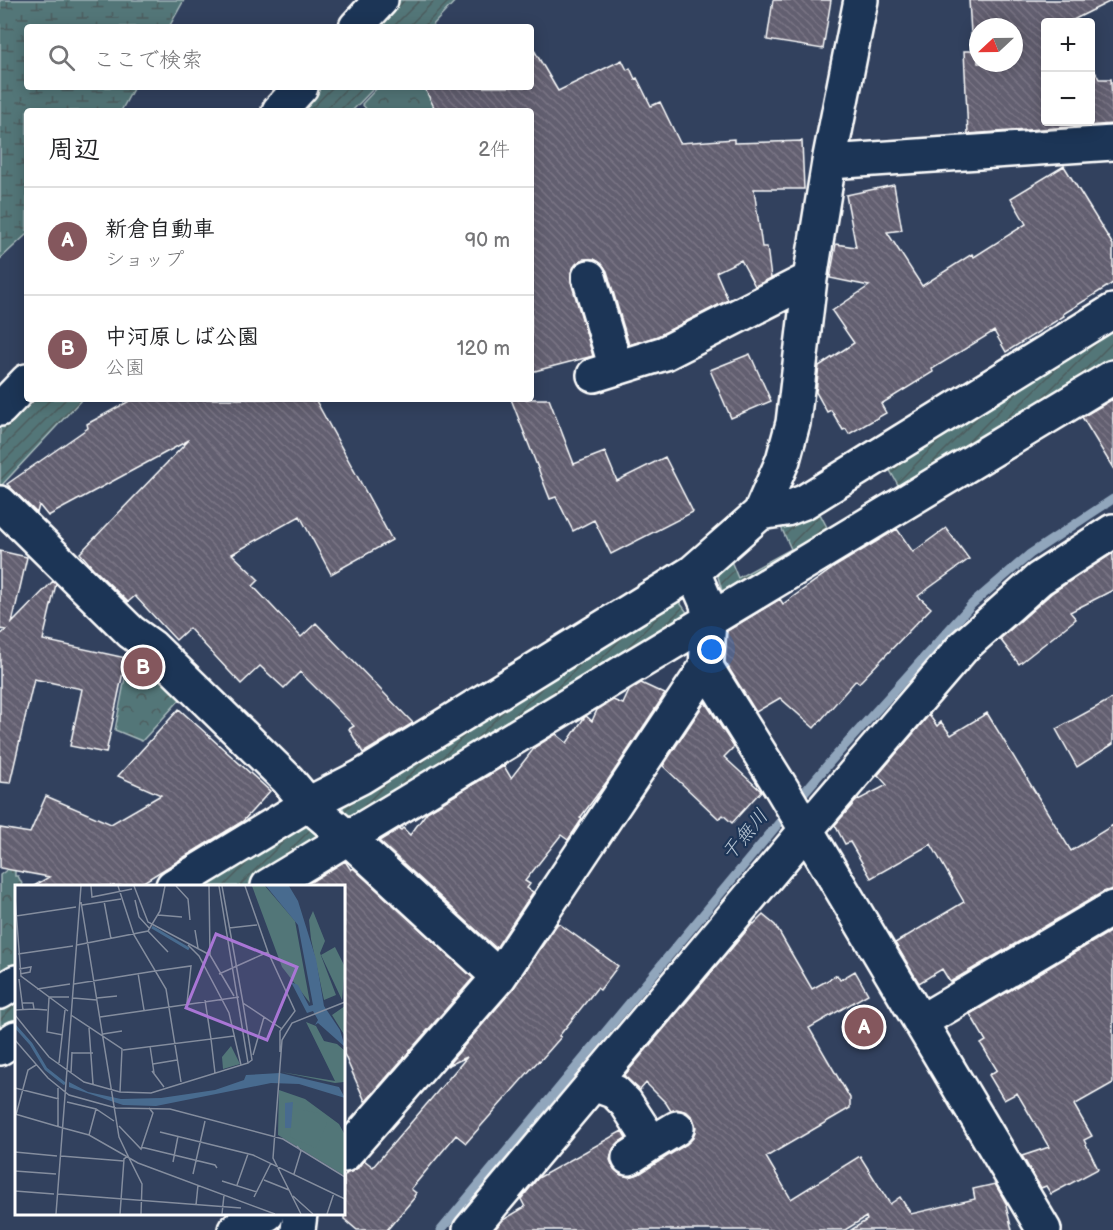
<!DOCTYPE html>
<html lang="ja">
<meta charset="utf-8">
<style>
body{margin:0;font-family:"Balsamiq Sans","Klee One",sans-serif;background:#f2f2f2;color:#202124}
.controls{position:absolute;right:18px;top:18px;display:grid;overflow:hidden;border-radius:6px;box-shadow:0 3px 15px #0003}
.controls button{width:54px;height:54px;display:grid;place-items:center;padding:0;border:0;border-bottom:2px solid #e0e0e0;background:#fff;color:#202124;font:30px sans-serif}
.compass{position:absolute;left:969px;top:18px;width:54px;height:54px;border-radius:50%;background:#fff;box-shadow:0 3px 15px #0003;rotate:248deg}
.you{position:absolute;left:712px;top:650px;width:21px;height:21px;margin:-15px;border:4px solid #fff;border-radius:50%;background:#1a73e8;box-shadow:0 0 0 9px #1a73e833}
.badge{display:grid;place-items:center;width:39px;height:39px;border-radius:50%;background:#84575d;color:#fff;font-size:20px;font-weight:700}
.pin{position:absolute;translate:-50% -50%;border:3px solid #fff;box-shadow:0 2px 6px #0006}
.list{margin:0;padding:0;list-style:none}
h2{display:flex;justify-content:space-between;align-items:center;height:78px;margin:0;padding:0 24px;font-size:26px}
h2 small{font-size:20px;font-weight:400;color:#757577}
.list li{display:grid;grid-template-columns:39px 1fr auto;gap:18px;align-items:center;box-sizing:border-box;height:108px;padding:0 24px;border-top:2px solid #e0e0e0}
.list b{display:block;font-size:22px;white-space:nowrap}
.list p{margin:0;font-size:20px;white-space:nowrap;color:#757577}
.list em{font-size:20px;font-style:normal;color:#757577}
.icon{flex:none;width:33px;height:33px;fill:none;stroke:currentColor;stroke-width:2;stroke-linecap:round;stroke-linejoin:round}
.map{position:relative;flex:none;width:1113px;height:1230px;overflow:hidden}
.search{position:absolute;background:#fff;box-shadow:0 3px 15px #0003;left:24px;top:24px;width:510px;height:66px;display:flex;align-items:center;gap:15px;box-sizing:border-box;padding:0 21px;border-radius:6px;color:#757577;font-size:22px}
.panel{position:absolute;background:#fff;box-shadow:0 3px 15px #0003;left:24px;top:108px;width:510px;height:294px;border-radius:6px}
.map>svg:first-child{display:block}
</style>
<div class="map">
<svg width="1113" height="1230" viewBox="0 0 1113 1230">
<defs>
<pattern id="forest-crowns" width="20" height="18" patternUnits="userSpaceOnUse" patternTransform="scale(1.5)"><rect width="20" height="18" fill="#527678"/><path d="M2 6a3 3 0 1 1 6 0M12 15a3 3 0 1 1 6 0" fill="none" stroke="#4e5d5e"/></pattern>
<pattern id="wetland-marsh" width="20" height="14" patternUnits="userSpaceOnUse" patternTransform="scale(1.5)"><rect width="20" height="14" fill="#527678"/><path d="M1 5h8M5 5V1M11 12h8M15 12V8" fill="none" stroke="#4e5d5e"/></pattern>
<pattern id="garden-furrows" width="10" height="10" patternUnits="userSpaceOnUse" patternTransform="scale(1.5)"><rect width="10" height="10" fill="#527678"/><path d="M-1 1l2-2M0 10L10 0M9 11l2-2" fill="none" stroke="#4e5d5e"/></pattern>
<pattern id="building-back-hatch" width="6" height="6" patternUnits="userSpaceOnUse" patternTransform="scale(1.5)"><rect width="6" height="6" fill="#625e70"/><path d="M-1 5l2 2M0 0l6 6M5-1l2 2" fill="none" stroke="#7a7685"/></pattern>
</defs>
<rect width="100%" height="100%" fill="#32415e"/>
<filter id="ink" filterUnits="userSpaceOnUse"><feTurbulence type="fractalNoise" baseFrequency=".0167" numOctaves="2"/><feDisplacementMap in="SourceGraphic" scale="12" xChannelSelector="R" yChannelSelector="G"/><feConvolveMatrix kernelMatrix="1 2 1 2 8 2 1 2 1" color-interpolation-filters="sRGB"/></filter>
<g filter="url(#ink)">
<path fill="url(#forest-crowns)" stroke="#a8babc" stroke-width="1.5" d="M378,87h52l13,24h-75l-6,-7z
M132,641l54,52 -44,48 -27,-11z
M8,869l7,1v6h3l5,10h-7v77l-16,10v-98z"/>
<path fill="url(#wetland-marsh)" stroke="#a8babc" stroke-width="1.5" d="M0,0h184l-15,27h-142v60h107l-13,24h-94v123l-27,25z"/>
<path fill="url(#garden-furrows)" stroke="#a8babc" stroke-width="1.5" d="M398,0h58l-25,27h-58z
M316,87h59l-23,24h-58z
M1113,325v37l-211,130 -15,-27z
M27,399h55l-82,88v-62z
M817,508l15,29 -108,61 -7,-25 14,-12 7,17 53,-29 -10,-22z
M678,600l16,22 -339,200 -10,-7 -4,-15z
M303,817l24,15 -72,54h-67z
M16,991v40l-16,10v-40z"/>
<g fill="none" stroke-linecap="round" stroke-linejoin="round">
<path stroke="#91a6bc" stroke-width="9" d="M797,801l33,-39 142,-158 58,-50 83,-55
M441,1230l347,-418"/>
</g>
<path fill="url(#building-back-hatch)" stroke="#fff" stroke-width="1.5" fill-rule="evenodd" d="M773,0h58l-8,49 -56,-9z
M969,0h144l-42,21v1h-25v100h44v-60l9,17h12l2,45 -145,10 -4,-83h8zM978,27h36v36h-36z
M531,45l27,46 64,-31 5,10 3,-2 5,11 2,-1 14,28 9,-4 20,41 54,-4v4l68,-2 2,48h-50l8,58h5l4,31 -16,8 -14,-26 -25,12 12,28 -70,36 -29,9 -22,-74 -5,-7 -8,-5h-11l-7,5 -5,8v10l22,74 -62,16v-261h-95l-12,-24h107z
M1064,166l49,79v38l-50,31 1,2 -58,36 -12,-21 -62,38 1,3 -52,32 5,9 -37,21 -3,-5 -3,1 -12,-20 -4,2 -11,-20 3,-26 35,-23 -22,-32 37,-25 -39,-8 6,-34 20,3 -10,-52 48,-10 8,45 -15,2 35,54 50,-32 2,3 52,-33 -15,-26z
M750,354l21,47 -40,17 -21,-48z
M133,399h182l77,141 -61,34 -31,-58 -68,38 27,26 -6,6 48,51 15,-14 97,100 -50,30 -14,-24 5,-3 -54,-54 -16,16 -24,-22 -19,18 -52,-56 -13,12 -41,-44 -7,6 -35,-34 -13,-15 109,-113 -141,76 -9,-11 -2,8 -30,-29 81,-56 -1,-4z
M511,399h38l25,65 31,-12 12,29 48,-24 28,55 -82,42 -17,-34 -21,11 -17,-34 -6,2z
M1113,399v69l-31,-51z
M946,528l23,31 -51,37 13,12 -72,75 -3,-3 -42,48 -34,-30 -24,14 -31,-50 2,-31 53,-32 3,5 53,-38 61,-37 16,23z
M0,551l27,6 -15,66 41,-42 3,3 -13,56 83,18 -20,95 -36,-7 12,-57 -48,-10 -24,104 -10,-1v-147l6,-5 -6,-1z
M1113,553v37l-43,22 6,7 -57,45 -19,-25 53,-47z
M641,683l24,11 -57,86 -28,38 2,1 -14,21 -7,-5 -36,46 5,3 -3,4 6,4 -37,56 -117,-107 20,-12 2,1 2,-2 7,7 17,-23 77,-46 7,12 24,-31 21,-13 11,9 17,-25 2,-2 6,5 5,-11 16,-10 10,4 6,-13z
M1113,698v46l-36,23 -21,-38z
M705,702l29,45 -10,10 37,34 -29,32 -9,-8 -4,4 -56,-53z
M179,709l91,82 -27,30 -106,65h-103l15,-9 -49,-9v-40l30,5 16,-37 65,28 50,-29 -43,-19z
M987,713l84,138 42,-26v64l-10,3 -153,90 -8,-13 -23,14 -24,-40 69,-41 -33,-58 -60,34 -21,-36 -5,2 -10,-19 21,-24 31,-16 -9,-10 51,-60 8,11 4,-4 10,13z
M345,861l6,9 2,-2 120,110 -106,122 -2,1 -21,-47v-168h-40z
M763,915l12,10 37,64 25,-14 3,5 15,-9 13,23 -59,34 41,70v10l-84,49 25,42 69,-43 30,48 10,-7 11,17 64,-15 -2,-10 22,-5 12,21 -1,1 6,24h-161l16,-10 -1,-3 -21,13h-351l9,-10 22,-13 -4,-8 17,-21 84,-47 4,7 -7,4 -6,7 -3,11 4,9 7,6 8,2 10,-3 48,-30 6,-6 3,-11 -3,-9 -6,-6 -10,-3 -6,2 -5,-8 -20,-20 -6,7 -16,-14 129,-153 1,1z
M558,923l60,43 -18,24 -3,-2 -38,48 2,1 -21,24 -1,-1 -73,83 -10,-8 -45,54 5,4 -2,3 1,1 -28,33h-30l-13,-11v-42l3,-4 4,-1 7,-4 6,-8 9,7 94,-110 -20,9 66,-77z
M1113,930v153l-39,22 18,31 -8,4 14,29 -47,25 -5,-8 -5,2 -19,-32 27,-9 -32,-54 -13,7 -15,-25 8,-5 -16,-26 5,-3 -16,-27z"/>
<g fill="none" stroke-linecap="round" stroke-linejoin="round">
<g stroke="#fff" stroke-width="38">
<path id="street" d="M829,162l284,-19
M589,277l27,91
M594,375l71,-22 145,-74
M0,503l131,129 21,15 135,132 21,25 40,34 151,139
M760,513l26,-4 18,-7 309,-191
M693,572l14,32 2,16 -3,47 76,122 262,441
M173,886l135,-82 53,-27 332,-205 67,-59 23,-53 10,-37 17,-144 19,-117 32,-162
M268,886l845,-509
M0,992l16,-10
M920,1022l193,-114
M0,1048l16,-10
M593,1084l22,8 11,11 26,40 25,-15
M344,1155l155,-178 207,-310
M629,1158l23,-15
M235,1230l14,-9 18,-7
M298,1230l2,-16
M470,1230l336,-400 158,-184 75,-67 74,-48"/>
</g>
<g stroke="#fff" stroke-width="38">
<path id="secondary" d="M356,27l25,-27
M279,111l22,-24
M0,409l27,-28"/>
</g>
<use href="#street" stroke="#1d3557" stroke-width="33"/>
<use href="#secondary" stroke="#1d3557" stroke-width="33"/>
</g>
</g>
<g text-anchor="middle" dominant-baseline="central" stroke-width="4.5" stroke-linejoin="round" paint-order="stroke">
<g font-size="20" font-style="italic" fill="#b6c4d2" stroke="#1d3557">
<text transform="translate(745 835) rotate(-50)">干無川</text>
</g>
</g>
<g transform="translate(15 885)">
<rect width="330" height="330" fill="#32415e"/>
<path d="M320,62l10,20 -3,33 -21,-45zM264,205l26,9 34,25 6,11v41l-67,-41z" fill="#527678"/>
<path d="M237,1h13l30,35 15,82 -28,-36zM298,26l12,30 -5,12 16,42 -12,5 -13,-61 -2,-19zM330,121v30l-13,-21zM291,137l10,4 8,15 13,3 8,7 -1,31 -9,1 -54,-11 54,9z" fill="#527678"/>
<path d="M216,161l9,18 -17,5 -1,-12z" fill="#527678"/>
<path d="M288,225l15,3 9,10 -11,25 -26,-11 1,-16z" fill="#527678"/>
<path d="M251,1h23l9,15 18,58 8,47 16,24 5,17 -27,-24 -3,2 3,-5 -5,-9 -6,2 -16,-31 7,3 11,21 4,-1 -15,-80zM265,188l59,14 6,11 -46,-14 -28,-1 -115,23 -33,-1 -54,-18v-5l19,10 33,7 40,-1 54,-8 29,-10 2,-5zM278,217l-2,26h-6v-25z" fill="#486b8f"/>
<path fill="none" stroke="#486b8f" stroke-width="3" d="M137,42l37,22M0,141l16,18 15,25 19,15"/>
<path fill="none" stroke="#848d9e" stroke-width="1.5" d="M76,1l1,11 40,-8M103,1l16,49 32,54 15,93M119,1l14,36 62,33M161,1l12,13 2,21M194,1l1,69 24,41M207,1l21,117 39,26M230,1l23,66 27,59 -15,20v21M0,12l6,79 47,35M120,15l4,17 11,12M89,16l7,38M66,17l38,235 9,19M67,20l39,-6M143,30l24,2M1,31l60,-9M214,43l28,-3M180,45l3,18M133,46l20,21M62,60l71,-14 12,-20 5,-25M173,60l11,11 30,57 12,52M3,69l55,-8M4,84l12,-2 -1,5 -10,2M140,86l36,-5 -4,37M123,88l6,37M204,89l49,-22M4,94l4,31M59,99l81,-13M22,104l33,-5M33,112h21M34,113l-2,34 16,3M58,113l24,2M82,113l20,-2M190,115l6,39 23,-3M7,118h11l1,6 13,1M228,118l9,57 -4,3M0,125l19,-1M0,130l34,42 35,25 36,10 31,1 97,-30 -29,-177M56,130l51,34 -2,43M85,132l139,-20M74,143l4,56M88,149l19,-3M0,155l33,38 21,17 47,13 54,1 113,30 62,38M135,161l4,27M108,165l88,-11 4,34M57,168h21M238,170l11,-38M44,178l6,-53M138,179l24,-4M137,186l12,16M56,188l1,-21M0,203l44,11M52,217l29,7 18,12M0,229l48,14M1,230l12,-45 8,-5M104,241l22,23 12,-36 -4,-5M43,242v-39M48,243l26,7 49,28 137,51M145,247l93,23 92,44M74,250l7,-26M126,262l74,18 2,3M0,267l42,4M46,271l63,5M158,277l5,-26M0,286l41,3M178,289l12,-53M279,289l7,-23 -4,-5M249,295l25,10M207,296l35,11M222,300l11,-31M0,306l39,3M43,309l183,14M278,311l20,18M239,312l17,-34M181,320l2,-20M41,329l25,-328M105,329l4,-55 4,-3 14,28 -1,30M207,329l2,-19M286,329l-28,-56 9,-118 10,-17 53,-21M312,329l7,-21"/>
<path fill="#a976d5" fill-opacity="0.15" stroke="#a976d5" stroke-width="3" d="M201,49l81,33 -30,73 -81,-32z"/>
<rect width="330" height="330" fill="none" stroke="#fff" stroke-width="3"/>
</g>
</svg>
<div class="controls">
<button>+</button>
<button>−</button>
</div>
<svg class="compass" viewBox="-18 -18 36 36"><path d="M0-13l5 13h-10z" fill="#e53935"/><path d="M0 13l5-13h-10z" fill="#757577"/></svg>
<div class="you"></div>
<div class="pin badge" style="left:864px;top:1027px">A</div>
<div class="pin badge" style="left:143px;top:667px">B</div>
<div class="search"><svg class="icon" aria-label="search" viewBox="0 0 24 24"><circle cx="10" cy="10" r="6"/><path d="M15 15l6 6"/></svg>ここで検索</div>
<section class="panel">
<h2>周辺<small>2件</small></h2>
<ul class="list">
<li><span class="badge">A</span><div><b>新倉自動車</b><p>ショップ</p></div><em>90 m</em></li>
<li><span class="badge">B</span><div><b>中河原しば公園</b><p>公園</p></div><em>120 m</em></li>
</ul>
</section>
</div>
